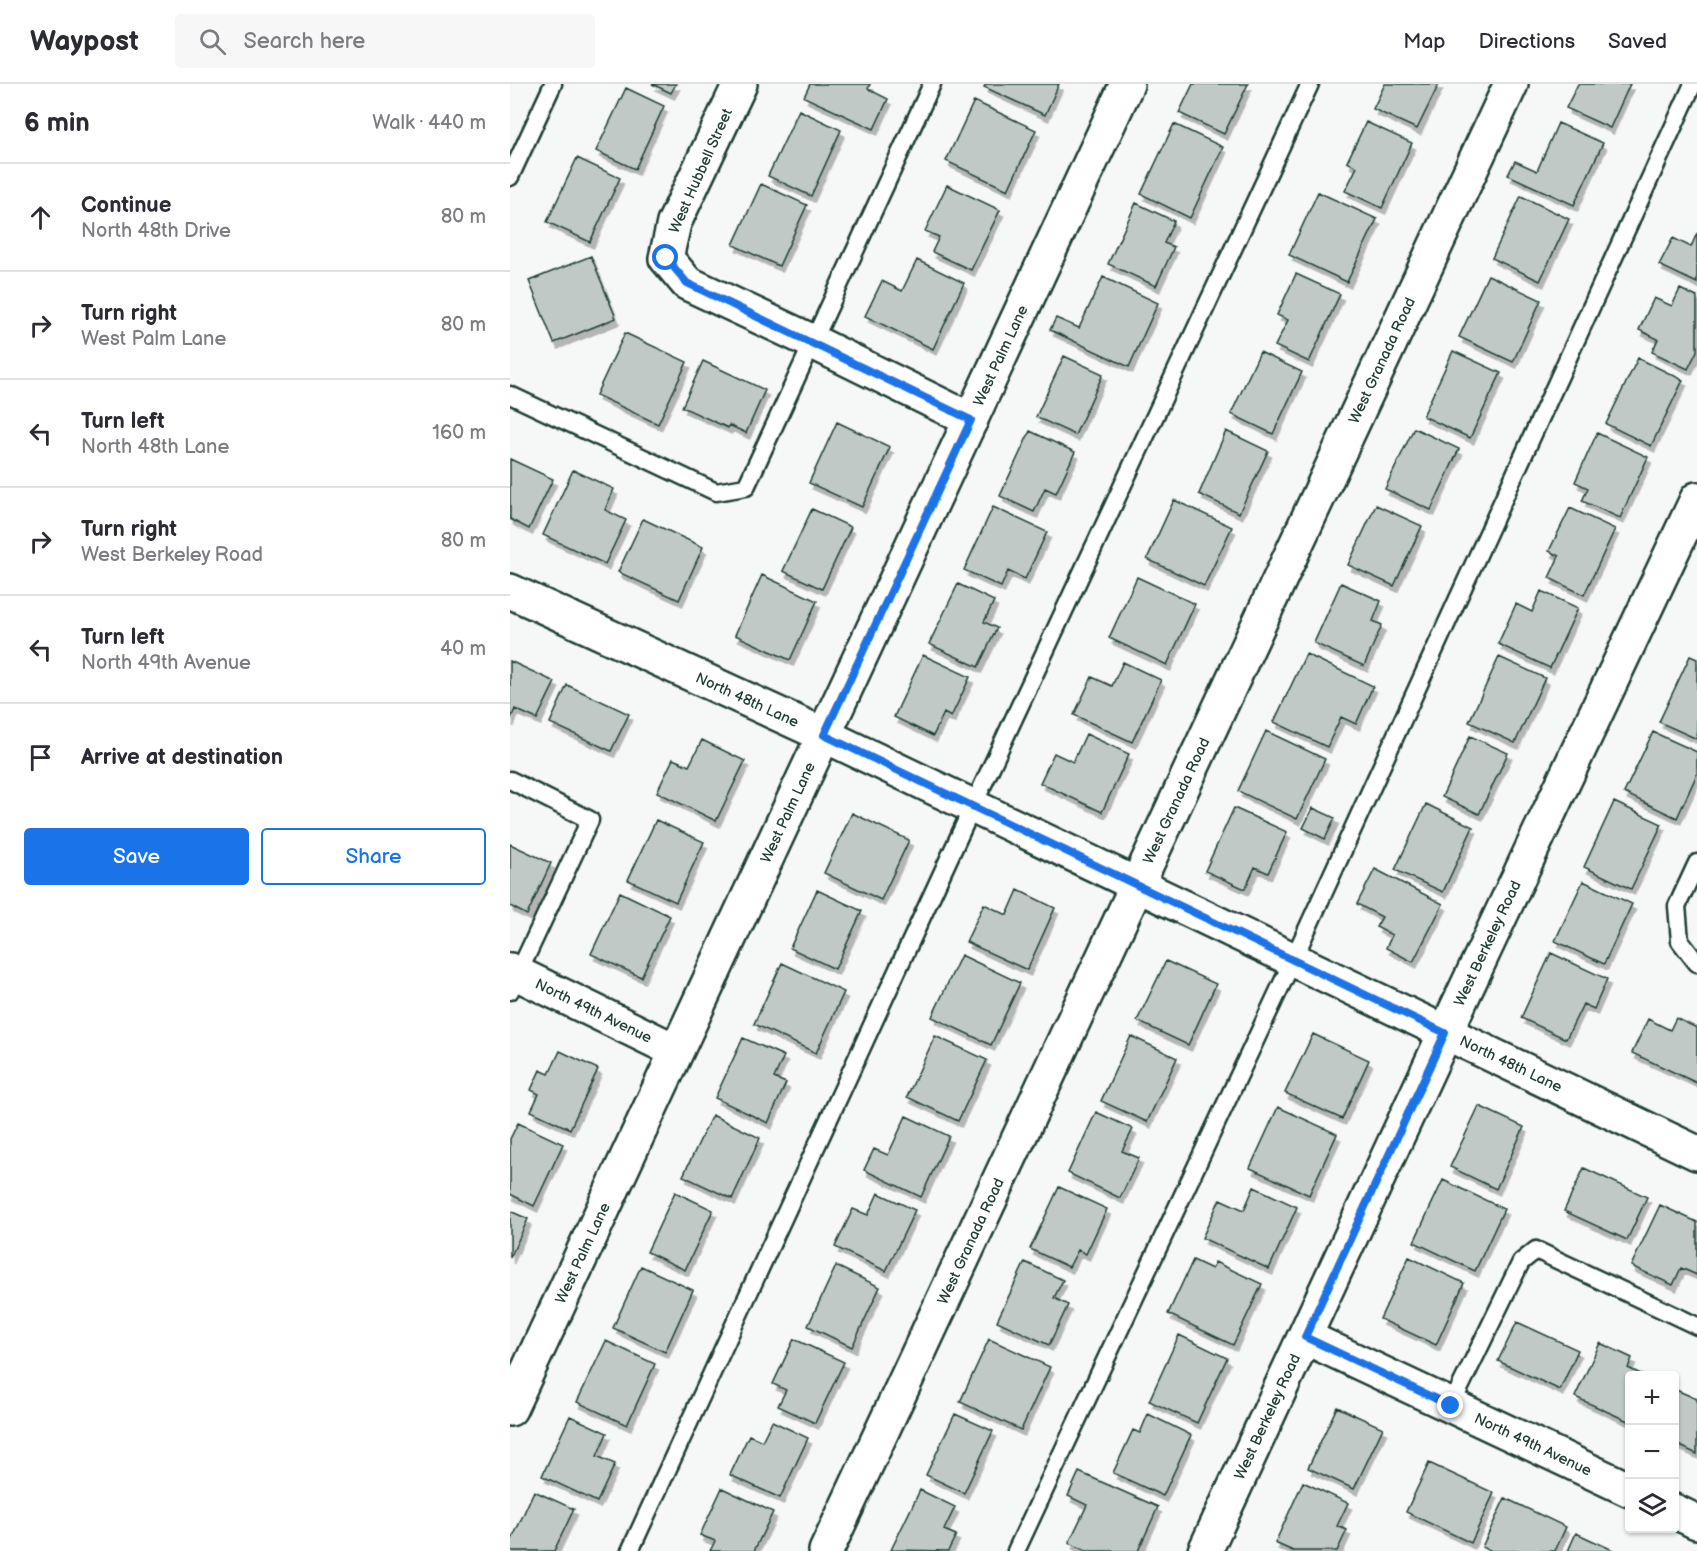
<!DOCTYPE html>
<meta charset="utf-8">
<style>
body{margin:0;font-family:"Balsamiq Sans",sans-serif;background:#f7f7f7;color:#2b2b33}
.controls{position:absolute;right:18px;bottom:18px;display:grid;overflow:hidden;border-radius:6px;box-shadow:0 2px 4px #0004}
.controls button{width:54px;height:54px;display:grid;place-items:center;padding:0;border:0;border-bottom:2px solid #e1e1e2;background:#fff;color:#2b2b33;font:30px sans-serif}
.stop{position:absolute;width:18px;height:18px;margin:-14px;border:4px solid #1a73e8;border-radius:50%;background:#fff}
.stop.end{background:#1a73e8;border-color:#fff;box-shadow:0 2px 6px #0008}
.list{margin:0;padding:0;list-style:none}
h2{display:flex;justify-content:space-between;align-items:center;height:78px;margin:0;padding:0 24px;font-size:26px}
h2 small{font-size:20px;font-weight:400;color:#7c7c81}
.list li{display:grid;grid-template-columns:39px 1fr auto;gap:18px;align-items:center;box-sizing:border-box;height:108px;padding:0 24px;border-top:2px solid #e1e1e2}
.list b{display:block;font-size:22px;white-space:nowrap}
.list p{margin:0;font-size:20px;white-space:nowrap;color:#7c7c81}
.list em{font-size:20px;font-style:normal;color:#7c7c81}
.actions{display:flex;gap:12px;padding:18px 24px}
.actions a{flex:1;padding:14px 0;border:2px solid #1a73e8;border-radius:6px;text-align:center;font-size:21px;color:#1a73e8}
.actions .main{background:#1a73e8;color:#fff}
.icon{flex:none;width:33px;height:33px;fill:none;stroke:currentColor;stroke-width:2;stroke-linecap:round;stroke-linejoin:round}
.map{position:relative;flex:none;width:1187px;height:1467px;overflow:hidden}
header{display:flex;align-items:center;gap:36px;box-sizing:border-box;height:84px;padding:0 30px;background:#fff;border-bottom:2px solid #e1e1e2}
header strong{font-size:28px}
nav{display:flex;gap:33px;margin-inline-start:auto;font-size:21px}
.search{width:420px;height:54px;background:#f7f7f7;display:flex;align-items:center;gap:15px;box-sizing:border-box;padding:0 21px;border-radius:6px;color:#7c7c81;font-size:22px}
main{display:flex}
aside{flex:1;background:#fff}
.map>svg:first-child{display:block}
</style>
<header>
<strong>Waypost</strong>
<div class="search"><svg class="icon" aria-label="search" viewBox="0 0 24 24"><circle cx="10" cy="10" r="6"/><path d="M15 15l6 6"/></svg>Search here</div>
<nav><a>Map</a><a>Directions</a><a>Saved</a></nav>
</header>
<main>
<aside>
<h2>6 min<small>Walk · 440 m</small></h2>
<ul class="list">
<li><svg class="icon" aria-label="ahead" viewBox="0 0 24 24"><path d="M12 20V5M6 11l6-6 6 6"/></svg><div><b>Continue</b><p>North 48th Drive</p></div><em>80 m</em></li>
<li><svg class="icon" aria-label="right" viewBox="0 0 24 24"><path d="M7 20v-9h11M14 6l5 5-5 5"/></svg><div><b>Turn right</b><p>West Palm Lane</p></div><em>80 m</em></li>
<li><svg class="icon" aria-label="left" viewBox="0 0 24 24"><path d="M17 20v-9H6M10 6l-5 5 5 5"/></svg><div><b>Turn left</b><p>North 48th Lane</p></div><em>160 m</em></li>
<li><svg class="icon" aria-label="right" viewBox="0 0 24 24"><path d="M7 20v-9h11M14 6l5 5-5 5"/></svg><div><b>Turn right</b><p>West Berkeley Road</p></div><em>80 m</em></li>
<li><svg class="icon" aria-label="left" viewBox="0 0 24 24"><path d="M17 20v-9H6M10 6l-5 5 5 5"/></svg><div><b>Turn left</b><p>North 49th Avenue</p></div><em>40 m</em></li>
<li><svg class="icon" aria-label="arrive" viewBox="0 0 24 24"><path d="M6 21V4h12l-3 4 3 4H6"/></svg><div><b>Arrive at destination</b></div></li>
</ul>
<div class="actions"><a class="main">Save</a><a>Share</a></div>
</aside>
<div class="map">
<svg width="1187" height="1467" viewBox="0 0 1187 1467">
<defs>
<filter id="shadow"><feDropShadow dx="3.5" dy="6" stdDeviation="0" flood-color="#0004"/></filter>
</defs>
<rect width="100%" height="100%" fill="#f6f7f7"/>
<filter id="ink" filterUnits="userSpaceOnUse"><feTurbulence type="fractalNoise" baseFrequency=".0167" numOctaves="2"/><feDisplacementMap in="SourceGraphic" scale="12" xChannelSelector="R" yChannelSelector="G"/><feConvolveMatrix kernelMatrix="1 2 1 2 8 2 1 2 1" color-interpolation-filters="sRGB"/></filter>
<g filter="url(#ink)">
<path fill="#c0c9c6" stroke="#1f3d34" stroke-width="1.5" filter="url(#shadow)" d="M142,0h24l-5,9z
M300,0h60l-2,5 20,10 -14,30 -70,-32z
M476,0h73l-14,31 -61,-28z
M683,0h55l-24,50 -45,-21z
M875,0h54l-22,45 -44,-20z
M1068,0h52l-20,44 -44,-20z
M116,4l38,18 -29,63 -39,-18z
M464,17l62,29 -28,60 -62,-29z
M289,26l42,20 -30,66 -43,-20z
M856,38l46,21 -30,65 -37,-17 12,-24 -10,-5z
M1048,39l45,20 -29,62 -66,-30 7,-14 22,10z
M664,40l49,23 -33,71 -49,-24z
M67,74l43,20 -30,64 -43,-20z
M251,100l46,21 -28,61 -46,-21z
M437,101l53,25 -29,60 -39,-18 7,-15 -14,-6z
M808,108l59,27 -30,63 -58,-27z
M1011,112l48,23 -29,62 -48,-23z
M626,119l38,18 -10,22 10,4 -18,39 -48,-22z
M1187,149v50l-38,-18 14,-27 18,9z
M81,172l25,62 -62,25 -25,-62z
M407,176l47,23 -31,66 -68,-33 17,-35 20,10z
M786,190l44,20 -31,68 -34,-16 13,-26 -11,-5z
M978,191l53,25 -28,62 -54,-25z
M593,193l55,26 -29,64 -79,-37 6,-12 23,10z
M1170,205l17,8v54l-9,18 -36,-17 6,-13 -19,-9 15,-32 18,8z
M115,249l62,29 -29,62 -62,-29z
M943,267l48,22 -31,65 -47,-22z
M750,268l42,20 -29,62 -42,-20z
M554,272l39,18 -28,61 -39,-18z
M1128,274l45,22 -32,66 -45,-22z
M193,277l62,29 -19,43 -17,-8 -1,3 -46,-21z
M327,338l53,25 -28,60 -53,-24z
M904,344l45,21 -28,61 -46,-21z
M520,347l45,21 -19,41 -11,-5 -11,24 -34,-16z
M716,347l42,20 -29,62 -40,-19z
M1087,349l51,24 -28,61 -38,-17 6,-13 -13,-6z
M0,375l43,20 -24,50 -19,-10z
M63,386l41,19 -9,21 21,10 -21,44 -62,-29z
M664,416l58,27 -28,59 -57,-27z
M866,421l46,21 -28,60 -46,-21z
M483,423l54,25 -22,47 -17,-8 -7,16 -37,-17z
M1060,424l45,21 -31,66 -35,-17 10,-22 -10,-5z
M302,425l39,18 -29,62 -39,-18z
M133,435l60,28 -24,53 -61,-28z
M252,491l55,26 -27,59 -55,-25z
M627,493l58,27 -28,61 -58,-27z
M831,499l40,18 -8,20 9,4 -18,41 -50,-23z
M448,500l36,17 -10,21 13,6 -19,39 -49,-23z
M1031,507l37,17 -28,60 -52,-24 18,-40 16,8z
M796,570l67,32 -17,38 -15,-7 -14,30 -53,-25z
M413,571l47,22 -19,40 -7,-4 -11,23 -39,-19z
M1180,572l7,3v80l-38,-17z
M989,573l46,21 -30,65 -46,-21z
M0,577l45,21 -18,37 -22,-10 -5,12z
M613,578l38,18 -29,62 -58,-27 18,-38 20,9z
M57,601l62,29 -18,37 -61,-28z
M756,647l59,28 -28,60 -59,-28z
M1143,648l44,20v22l-20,44 -53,-25z
M576,650l43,20 -27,58 -62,-29 14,-30 19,9z
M960,652l38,17 -29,61 -37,-17z
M192,656l43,21 -29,60 -59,-29 16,-33 16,7z
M1104,718l48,22 -31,65 -47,-22z
M916,720l47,23 -30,65 -48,-22z
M724,724l53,24 -19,41 -13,-6 -10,22 -40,-18z
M803,724l22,10 -10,21 -22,-11z
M342,729l57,27 -28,60 -57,-27z
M146,736l48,22 -28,60 -48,-22z
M0,760l41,19 -24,52 -17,-9z
M865,785l68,35 -30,58 -27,-14 6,-13 -16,-8 6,-10 -25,-13z
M1073,797l49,23 -28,60 -49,-23z
M307,806l45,21 -27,58 -45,-21z
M508,806l37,18 -28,62 -61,-28 18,-38 23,11z
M110,808l50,24 -29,61 -50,-23z
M1041,869l56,26 -13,30 -11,-5 -17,35 -45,-21z
M451,871l59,28 -29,62 -59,-28z
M656,877l50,23 -28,61 -51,-24z
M272,879l62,29 -28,61 -62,-29z
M1166,934l21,10v55l-65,-30 16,-34 22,11z
M803,950l56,26 -27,59 -57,-26z
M425,952l52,24 -29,61 -51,-24z
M621,952l46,22 -30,64 -46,-21z
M233,954l41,18 -10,22 12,5 -18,40 -53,-25z
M50,967l38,18 -28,60 -39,-18 8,-17 -8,-4 9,-20 9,4z
M969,1022l45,21 -28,62 -46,-22z
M768,1023l59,27 -28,61 -59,-27z
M586,1028l37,17 -11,22 17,7 -19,40 -52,-25z
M202,1031l48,23 -28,61 -49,-23z
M396,1032l43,20 -28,61 -57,-27 10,-21 14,6z
M8,1039l45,21 -29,62 -24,-12v-55z
M1074,1084l63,29 -20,43 -63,-29z
M933,1096l61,29 -29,62 -61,-29z
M549,1103l48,22 -21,45 -8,-4 -9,17 -39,-18z
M744,1103l43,20 -28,62 -67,-31 18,-39 24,11z
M165,1108l38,18 -28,60 -38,-18z
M368,1109l37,17 -29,61 -51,-24 18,-38 15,6z
M1150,1121l37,17v53l-16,-7 -8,17 -42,-19z
M0,1127l18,8 -18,39z
M899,1173l55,26 -28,62 -56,-26z
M683,1176l19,9 3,-7 47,22 -29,61 -65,-31z
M515,1178l38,18 -9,18 14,7 -19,40 -52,-24z
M131,1182l52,24 -28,62 -52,-24z
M326,1182l44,21 -28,60 -44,-21z
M1007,1238l61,28 -18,40 -62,-29z
M669,1251l48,23 -30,65 -48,-22z
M284,1255l50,23 -29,61 -37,-17 8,-16 -13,-6z
M479,1255l61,28 -29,63 -61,-28z
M96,1257l49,23 -28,61 -50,-23z
M1090,1259l32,15 -4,10 17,8h-15v46l-55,-25z
M1164,1305l23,10v55l-23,-11z
M827,1323l46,21 -29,61 -46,-21z
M445,1330l38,17 -29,62 -38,-18z
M638,1330l43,21 -28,61 -50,-23 20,-43 7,3z
M60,1332l37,17 -10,23 18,8 -18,38 -55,-26z
M262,1337l36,17 -28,60 -50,-23 19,-40 13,6z
M919,1379l65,30 -23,50 -65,-31z
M569,1388l79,35 -20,44h-52l-17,-8 18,-38 -19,-9z
M793,1398l45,21 -11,23 10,4 -10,21h-44l-18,-8z
M212,1404l51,24 -19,39h-44l5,-10 -15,-6z
M410,1406l35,17 -11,23 12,5 -8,16 -57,-1z
M24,1407l40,18 -20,42h-44v-7z
M995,1414l61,29 -11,24h-63l-10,-4z
M1066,1449l39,18h-47z"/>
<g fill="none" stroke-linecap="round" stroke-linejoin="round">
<g stroke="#1f3d34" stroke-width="21">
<path id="service" d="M0,93l43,-93
M0,311l206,97 30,-5 186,-403
M0,696l80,40 -80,171
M1187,779l-20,43 3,35 17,22
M941,1322l70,-144 15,-12 161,76
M120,1467l343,-745 337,-722
M506,1467l277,-591 400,-876"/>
</g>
<g stroke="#1f3d34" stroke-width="38">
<g id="minor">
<path d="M230,0l-66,139 -8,35 21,25 126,59 158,78"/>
<path id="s1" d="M0,886l166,81"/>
<path id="s2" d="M795,1253l325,153"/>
<path id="s3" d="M0,1325l617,-1325"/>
<path d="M1164,1427l23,11"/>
<path id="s4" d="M316,1467l685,-1467"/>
<path id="s5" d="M695,1467l251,-541 241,-511"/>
</g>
</g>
<g stroke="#1f3d34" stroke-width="38">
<g id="tertiary">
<path id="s6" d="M0,507l314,144 873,418"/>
</g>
</g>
<use href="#service" stroke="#fff" stroke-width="16"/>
<use href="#minor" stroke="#fff" stroke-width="33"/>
<use href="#tertiary" stroke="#fff" stroke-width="33"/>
</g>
</g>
<g fill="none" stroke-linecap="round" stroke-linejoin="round" filter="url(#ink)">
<path stroke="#1a73e8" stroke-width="8" d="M156,174l21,25 284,137 -147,315 621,298 -140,304 146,69"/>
</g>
<g text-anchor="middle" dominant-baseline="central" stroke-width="4.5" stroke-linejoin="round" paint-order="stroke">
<g font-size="15" fill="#1f3d34" stroke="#fff">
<text transform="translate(191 87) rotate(-66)">West Hubbell Street</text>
<text stroke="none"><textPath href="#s3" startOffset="1162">West Palm Lane</textPath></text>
<text stroke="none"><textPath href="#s4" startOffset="1314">West Granada Road</textPath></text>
<text stroke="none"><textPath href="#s6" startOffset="261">North 48th Lane</textPath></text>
<text stroke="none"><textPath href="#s4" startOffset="828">West Granada Road</textPath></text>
<text stroke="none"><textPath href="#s3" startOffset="658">West Palm Lane</textPath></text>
<text stroke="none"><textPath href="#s5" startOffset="670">West Berkeley Road</textPath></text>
<text stroke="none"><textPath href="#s1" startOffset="93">North 49th Avenue</textPath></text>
<text stroke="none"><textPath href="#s6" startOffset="1107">North 48th Lane</textPath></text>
<text stroke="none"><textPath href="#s4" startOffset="342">West Granada Road</textPath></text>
<text stroke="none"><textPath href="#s3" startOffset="172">West Palm Lane</textPath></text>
<text stroke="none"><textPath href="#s5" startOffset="148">West Berkeley Road</textPath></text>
<text stroke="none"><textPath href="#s2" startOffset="252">North 49th Avenue</textPath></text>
</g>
</g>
</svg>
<div class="controls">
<button>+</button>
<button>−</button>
<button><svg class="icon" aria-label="layers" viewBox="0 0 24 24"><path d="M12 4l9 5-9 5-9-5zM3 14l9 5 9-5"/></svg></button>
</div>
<div class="stop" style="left:156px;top:174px"></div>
<div class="stop end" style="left:941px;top:1322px"></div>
</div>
</main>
